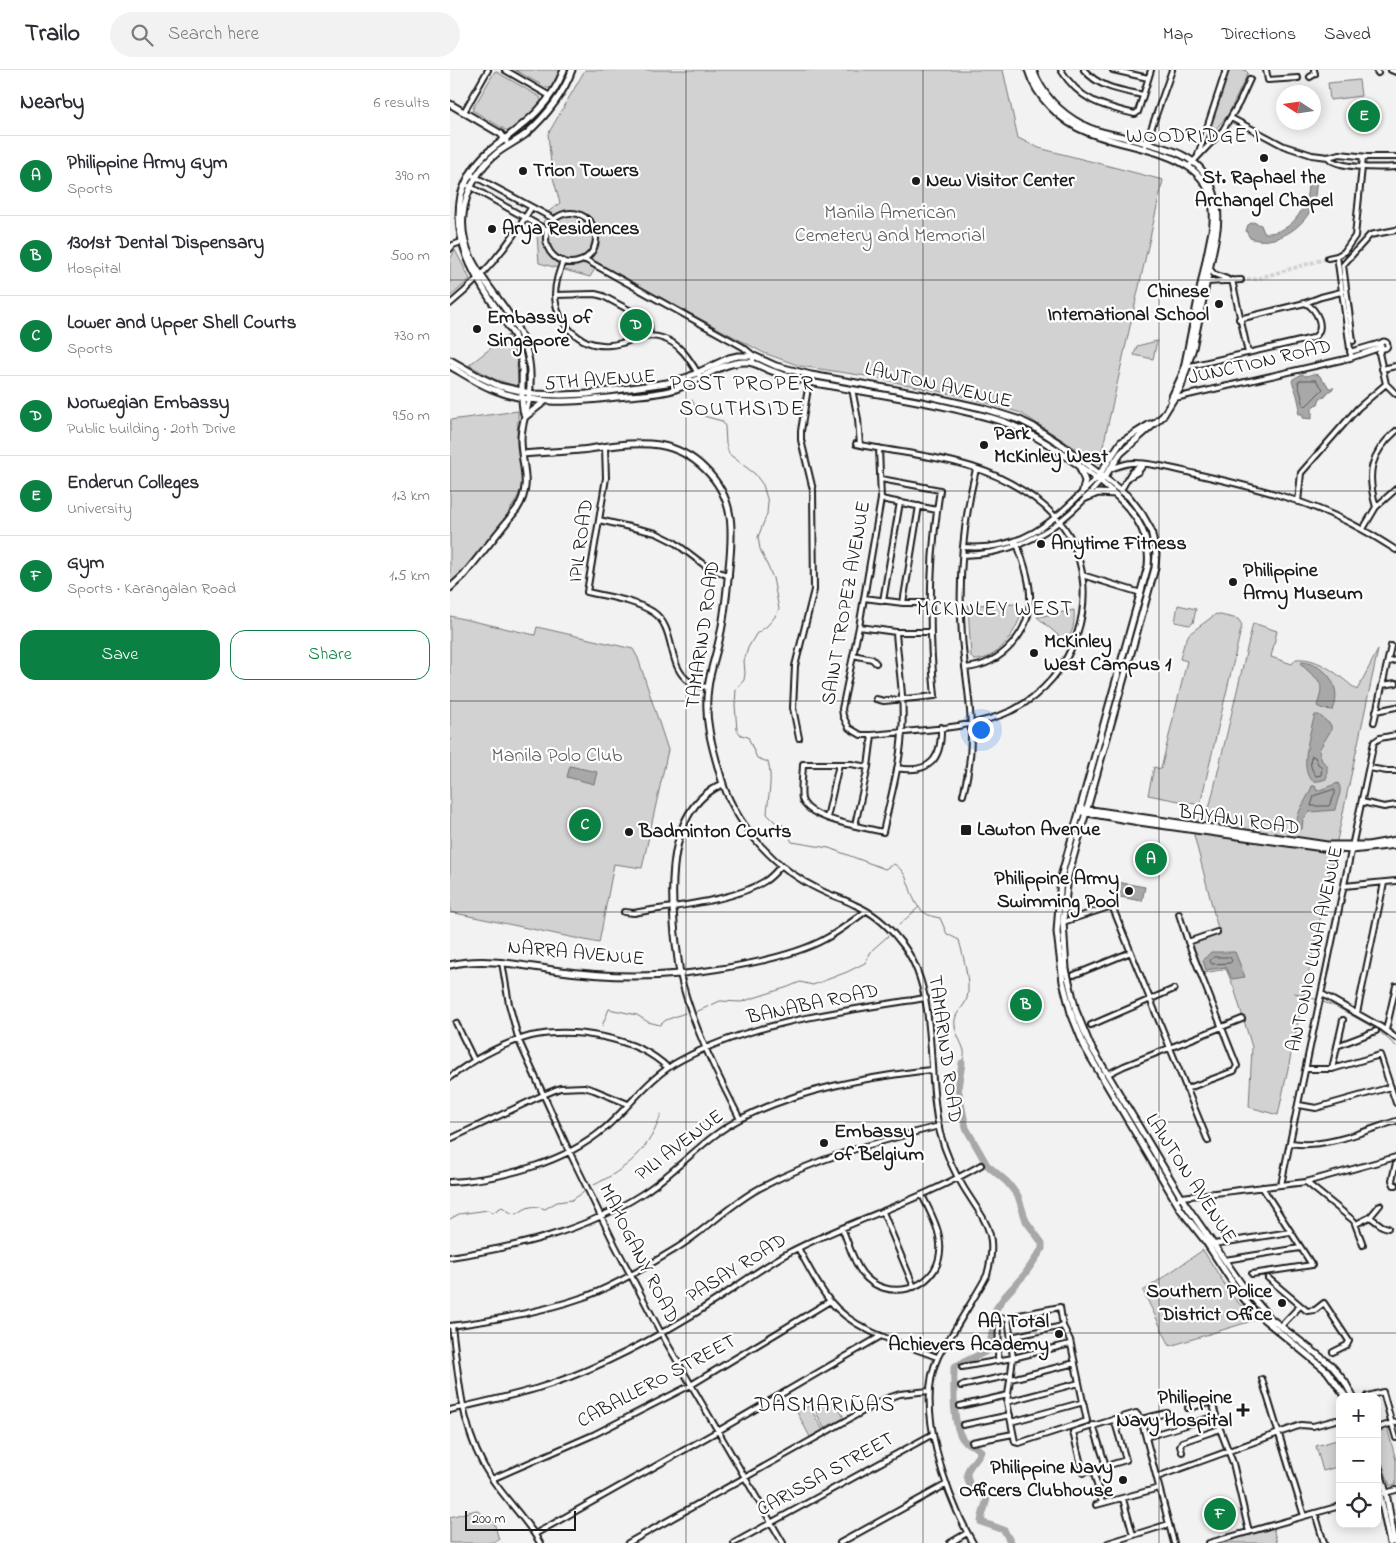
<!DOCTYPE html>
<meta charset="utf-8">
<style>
body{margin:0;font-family:"Indie Flower",sans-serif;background:#f2f2f3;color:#2b2b33}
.controls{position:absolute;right:15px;bottom:15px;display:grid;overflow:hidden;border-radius:10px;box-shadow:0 2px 12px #0003}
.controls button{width:45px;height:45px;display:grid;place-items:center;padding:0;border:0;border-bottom:1px solid #e1e1e2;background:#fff;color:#2b2b33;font:25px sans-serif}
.compass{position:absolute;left:826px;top:15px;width:45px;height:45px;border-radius:50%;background:#fff;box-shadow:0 2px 12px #0003;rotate:282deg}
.scale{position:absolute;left:15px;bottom:12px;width:111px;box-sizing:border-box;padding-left:5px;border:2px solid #1c1c1c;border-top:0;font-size:14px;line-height:18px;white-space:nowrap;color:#1c1c1c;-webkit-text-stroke:4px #fff;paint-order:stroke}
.you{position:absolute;left:530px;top:659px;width:18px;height:18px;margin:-12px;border:4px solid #fff;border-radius:50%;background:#1a73e8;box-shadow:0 0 0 8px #1a73e833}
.badge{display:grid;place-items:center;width:32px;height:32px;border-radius:50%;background:#0b8043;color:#fff;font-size:16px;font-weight:700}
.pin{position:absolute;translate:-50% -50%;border:2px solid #fff;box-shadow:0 1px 5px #0006}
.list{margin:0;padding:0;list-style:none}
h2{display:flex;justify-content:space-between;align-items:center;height:65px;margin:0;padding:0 20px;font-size:21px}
h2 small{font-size:16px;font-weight:400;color:#7c7c81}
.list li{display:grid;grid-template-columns:32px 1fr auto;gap:15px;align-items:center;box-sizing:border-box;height:80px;padding:0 20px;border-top:1px solid #e1e1e2}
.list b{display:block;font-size:19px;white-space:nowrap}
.list p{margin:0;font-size:16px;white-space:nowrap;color:#7c7c81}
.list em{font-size:16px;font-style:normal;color:#7c7c81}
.actions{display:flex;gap:10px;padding:15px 20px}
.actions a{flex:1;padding:11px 0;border:1px solid #0b8043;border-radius:15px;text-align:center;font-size:18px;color:#0b8043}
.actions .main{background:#0b8043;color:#fff}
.icon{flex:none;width:28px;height:28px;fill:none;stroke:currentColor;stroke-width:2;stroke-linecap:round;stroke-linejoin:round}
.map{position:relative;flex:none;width:946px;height:1473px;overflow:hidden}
header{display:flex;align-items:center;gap:30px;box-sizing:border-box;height:70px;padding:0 25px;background:#fff;border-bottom:1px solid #e1e1e2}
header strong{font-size:24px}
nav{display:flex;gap:28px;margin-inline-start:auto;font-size:18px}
.search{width:350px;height:45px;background:#f2f2f3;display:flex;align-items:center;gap:12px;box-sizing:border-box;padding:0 18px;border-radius:28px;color:#7c7c81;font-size:19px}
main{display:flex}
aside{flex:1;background:#fff}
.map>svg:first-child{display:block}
</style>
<header>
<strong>Trailo</strong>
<div class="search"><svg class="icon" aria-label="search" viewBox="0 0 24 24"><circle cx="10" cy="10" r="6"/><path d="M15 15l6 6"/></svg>Search here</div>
<nav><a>Map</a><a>Directions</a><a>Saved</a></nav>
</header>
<main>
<aside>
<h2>Nearby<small>6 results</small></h2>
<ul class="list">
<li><span class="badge">A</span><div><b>Philippine Army Gym</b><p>Sports</p></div><em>390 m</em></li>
<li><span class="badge">B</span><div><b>1301st Dental Dispensary</b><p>Hospital</p></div><em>500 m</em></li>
<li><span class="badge">C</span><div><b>Lower and Upper Shell Courts</b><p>Sports</p></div><em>730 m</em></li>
<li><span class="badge">D</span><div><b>Norwegian Embassy</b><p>Public building · 20th Drive</p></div><em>950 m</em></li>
<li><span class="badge">E</span><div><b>Enderun Colleges</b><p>University</p></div><em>1.3 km</em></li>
<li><span class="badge">F</span><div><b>Gym</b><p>Sports · Karangalan Road</p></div><em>1.5 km</em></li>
</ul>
<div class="actions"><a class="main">Save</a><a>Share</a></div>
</aside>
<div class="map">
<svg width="946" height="1473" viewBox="0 0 946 1473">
<rect width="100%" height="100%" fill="#f2f2f2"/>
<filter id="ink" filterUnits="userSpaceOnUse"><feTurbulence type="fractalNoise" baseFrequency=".02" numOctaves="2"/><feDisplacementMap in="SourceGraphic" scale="10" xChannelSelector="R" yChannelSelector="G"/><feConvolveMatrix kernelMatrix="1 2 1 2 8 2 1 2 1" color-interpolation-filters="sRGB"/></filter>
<g filter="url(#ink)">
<path fill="#d2d2d2" stroke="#777" d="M65,0h45l-9,18h-4z
M135,0h418l15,68 21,10 124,32 -64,284 -78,-51 -50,-15 -105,-22 -66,-10 -36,-13 -166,-89 -8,13 -51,-14 -2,-28 11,-23 12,-9 -8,-29 -4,-40z
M779,0h16l3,3 -20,42 -23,26z
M45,1l45,26 1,4 -15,17 -17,14 -37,-22z
M909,10l2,16 -31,4 -2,-17z
M5,180l15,29 -20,18v-37z
M58,265l9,24 1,26 -2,1 -22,-7 -25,-14z
M707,271l-4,18 -19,-4 3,-9z
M68,341c1,11 -2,21 -1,31 0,16 7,31 4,46 -3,18 -56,83 -71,95v-163z
M567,534l-1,6 6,2c-7,21 -23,48 -48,48l-3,-3 -3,-52z
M728,535l18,4 -3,14 -4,2 -14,-3z
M624,540c1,11 -1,24 -8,32l-29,-25z
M766,544l22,5 4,6 -42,180 -52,-10 6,-28 7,2 26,-108 -7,-2 4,-15 5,-10z
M0,546l85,19 2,-8 96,22 5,9 30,92 -26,118 -28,-4 -15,79 -149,-31z
M803,553l24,8 -6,26 21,7 4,-5c24,-2 43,17 61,31l21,-40 -100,465 -29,-8 3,-60 -18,-59 -8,-19 -22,4 -12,-30 27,-10 -25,-98 3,-14 13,-16z
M753,1180l29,46 23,24 -85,26 -27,-55z
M383,1327l11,21 -20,10 -10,-20z
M359,1336l14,24 -13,7 -13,-25z
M938,1357l3,2 -3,2 8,29v25l-6,1 -13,-37v-19z
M890,1369v27l-17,5 -7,-25z
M26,1440l18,12 5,18 -10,3h-39v-26z
M823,1458l4,15h-57z"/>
<path fill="#a8a8a8" stroke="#707070" d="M860,102l5,1 2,2c-1,10 -1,22 -5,32 -9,22 -39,40 -62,31l-4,-7 2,-6 5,-3 8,3 3,8c30,2 48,-31 43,-57z
M852,304l4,2 7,-2 6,1 5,7 2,1 3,5h5l-6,4 -3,5 -5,1 -2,6 -3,1 -3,3v11l-9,-1v-4h-4l-1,-3 2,-2 -3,-14 -5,-14 1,-2z
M852,592c24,2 41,25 31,48l-10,-1 -6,-3c9,-28 2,-23 -16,-42z
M865,645h4l12,10v5l-12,20 3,11 5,4v12l-1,2c-3,1 -9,3 -12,2 -17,-5 -3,-54 1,-66z
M120,696l27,6 -3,12 -27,-7z
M888,713c6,9 -2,17 -3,27l-25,2 -7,7 -1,10 -4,1c-5,-16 9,-29 14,-44h3l2,5z
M667,812l28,5 -3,14 -28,-5z
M761,882h24l10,25 -13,2 -6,-12 -20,3 -3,-10z"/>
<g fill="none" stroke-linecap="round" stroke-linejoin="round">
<path stroke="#545454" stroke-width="1" d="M852,310h14l7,9 -17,17 -3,-1c0,-7 -5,-18 -5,-23z
M862,686l3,1 3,7 4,3 -1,8 -5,1c-4,-5 -8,-14 -4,-20z
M882,720h3v4l-6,12h-18l3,-10z
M764,887h16l2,4 -2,2 -18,1 -2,-3z"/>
<path stroke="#707070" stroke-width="1" d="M242,330l8,15 22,6 3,5 1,18 3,10 26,20 8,11 5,17 -1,12 -9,23 2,12 13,29 6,31 -5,9 -7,8 -11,8 -8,14 -4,13 1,12 -1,7 -8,9 -1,16 2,25 4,5 7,2 9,21 11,4c5,18 0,34 -1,52l8,8 8,3 9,17 37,6 56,21 9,-5c19,11 13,37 31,49 4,3 10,4 15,5l7,16 12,6c4,16 12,43 8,58 -3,11 -14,14 -12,28 1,9 7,17 9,25 1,3 -1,9 -2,12
M449,855l20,-18
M845,923l23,7
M873,932l14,5 39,22
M246,942l24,-11 21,1 47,-15 12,-5 13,3 34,-13 18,-9 7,-13 16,-14
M152,956l7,-17 28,6 11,7 12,3 6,-5 19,-7
M931,963l15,13
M144,1115c32,-16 56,-35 67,-71
M0,1149l9,-5 29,-4 4,3 10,-6 9,6 6,1c10,-7 16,-10 28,-5l12,-7 15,-2 12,-8"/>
<path stroke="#a8a8a8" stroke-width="7" d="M512,993l-4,25 8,40 21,37 20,17 11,14 8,25 16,22v6l-17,25 -20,22 -9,13 -7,41 -35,17c0,18 -2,56 8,71 4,7 13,7 19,13 -8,16 -21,17 -9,38l9,2 6,6c-1,9 -5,16 -6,25l23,8 7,13"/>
<path stroke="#d2d2d2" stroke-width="4" stroke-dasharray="4 2" stroke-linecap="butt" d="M791,210l15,-1 72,-21"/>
<g stroke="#1c1c1c" stroke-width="8">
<path id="street" d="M55,0l45,26
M611,0c19,31 41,36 74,44l3,-2 13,-42
M634,0c16,18 36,20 59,25
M663,0l35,8
M816,0l2,10 30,-2
M926,0l2,3
M941,0l5,2
M860,7l5,-3 -1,-4
M14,42l24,-42
M781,48l53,28 28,9 16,2 12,-3 27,3h29
M694,79l28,-79
M748,85l28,-85
M878,87c8,12 53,11 68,10
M739,96l34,-36 16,-27 11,-24
M20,104l84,45
M19,116l78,44
M96 168a25 25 0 1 1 50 0a25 25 0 1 1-50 0Z
M0,179l3,-4 11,-4
M887,186l14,100
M878,188l9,-2 7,-4 11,-16 8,-79
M134,189l159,88 11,9 -2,7
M113,191c-4,11 -8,22 -8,34 1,29 26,53 55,50 19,-1 33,-13 52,-7 18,5 28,22 37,37
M759,198l5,6 13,5
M782,210l16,73
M757,212l34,-2
M105,225l40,-1 8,2 43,23 3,5 1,12
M855,233l16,-6 20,-5
M0,234c33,-27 59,-59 81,-96
M903,271l-10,-76 27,-30 26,-5
M930.5 275a3.5 3.5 0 1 1 7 0a3.5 3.5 0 1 1-7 0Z
M933,278l-4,5 7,31 10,10
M900,282l31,-9
M736,297l127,-29c14,-8 4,-30 -8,-35l-66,16
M932,299l14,-3
M402,319l6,30 2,26
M725,328l175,-40 32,-11
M406,374c51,11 108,13 154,39 22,12 46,30 59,52 34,63 6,143 -56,175 -41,20 -97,20 -141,25h-11l-12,-7 -6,-12 -1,-7 17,-82 22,-128 -2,-51
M155,377l1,31 -19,114c22,5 47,8 66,20 24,16 13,55 37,70 5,4 12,4 18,5
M660,399c7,-2 15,-6 22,-6 18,-1 47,7 64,11 57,13 116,27 167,56 11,6 22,13 33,20
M679,407l9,-5 6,-8
M671,420l10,-17 10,-9
M431,429l56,11
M848,432l3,-29 57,-65 28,-24
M926,437l20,-18
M149,450l57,13 18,9 33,25 22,9
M913,459l13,-22c-10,-34 -6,-53 20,-76
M513,477c63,5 92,-28 133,-68
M513,485c59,-1 100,-29 137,-73
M632,505l59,18
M414,528l39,5h27
M433,531l17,-99
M453,533l16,-97
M409,557l37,5h34
M403,585l19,4 4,4
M938,592l8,-2
M515,598c37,-3 67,-36 65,-74 -1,-18 -8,-36 -14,-53
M932,615l14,-2
M426,629l8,2 51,-5c-7,-69 -6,-137 5,-206l-59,-11
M926,641l20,-4
M924,652l17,-76
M349,668l-6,-30 2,-42 19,-76 -1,-100 -12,-50v-9l8,-49
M418,697l-17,-3h-48c0,10 -3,25 -1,35 6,21 62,28 81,33 7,-33 17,-66 19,-100 3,-33 -4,-67 -6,-100
M447,698c33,6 45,-9 44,-41
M919,698l18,3h9
M273,714c17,46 53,85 97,106 12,6 24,9 35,15 17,7 33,21 44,35 42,48 26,132 41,193 5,18 14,39 24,55 21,34 35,44 23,87 -10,19 -22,37 -33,56 -5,8 -12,17 -16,26 -24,50 9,140 35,186
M513,725c5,-19 8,-37 8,-57 1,-34 -7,-68 -9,-102 -4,-56 1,-113 14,-167
M912,732l22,5 12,-2
M377,748l12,-54
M405,755l13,-58 4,-32
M894,816l52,-5
M174,842l10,1c39,-7 98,-11 131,-32 7,-4 12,-11 17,-16
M729,844l9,28 49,124 -3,5 -48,18
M613,852l49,-16 96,235
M738,872l29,-10
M52,892l7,42 10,37 50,110 46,94 46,88 122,210
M624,905l57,-23
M872,924l59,33 15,11
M907,943l27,-130
M6,953l18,37
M641,955l83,-36
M936,960l10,-44
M887,976l39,-15
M857,999h25l48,-14 16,48
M882,999l11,-49
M658,1004l16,-8 118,-47
M0,1007c23,-17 53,-34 81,-41 42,-9 106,1 137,32
M849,1035l17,3 75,-21
M290,1049c-24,-47 -48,-94 -60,-145 43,-5 107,-14 145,-35 15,-8 28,-18 41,-28
M0,1069l93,-44 17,-7 24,-1 10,3 34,14
M841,1073c33,6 73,-12 105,-22
M946,1093l-4,17 2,5h2
M0,1112c51,-3 115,-19 155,-54 25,-22 45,-52 76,-68 73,-39 163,-49 245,-62
M856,1112l48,39 9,24
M831,1115l93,-443 6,-4 16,-3
M726,1131l6,-4 124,-15 90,-25
M433,1142l31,75
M920,1147l10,-12
M906,1154l14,-7 12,9 6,2
M392,1158c6,14 11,33 20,45 23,30 75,18 78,-21 2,-20 -10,-40 -18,-57
M764,1174l76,-12
M348,1178c10,18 19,37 32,53 25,31 71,42 107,56
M0,1187c68,-10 134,-26 192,-63 35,-22 62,-57 100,-76 58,-29 125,-41 189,-48
M775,1190l75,-12
M802,1204l60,-9 -50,-78
M818,1208l39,33 8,-1 9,-7 25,38 -2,4 -14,7
M0,1256c47,-6 92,-14 137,-30 31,-12 62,-31 90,-48 29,-18 53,-44 83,-60 56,-30 117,-46 179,-62
M2,1256c7,53 9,108 40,153 15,22 35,41 48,64
M831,1256l19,-20
M561,1267l52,-11
M548,1290l1,-41 61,-12 3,19 7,14 17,81 -68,22 -4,-1 -8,-40 6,-44 -5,-41
M512,1297l51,-9 57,-14
M561,1309l64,-16
M812,1309l42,137
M511,1316l50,-11
M918,1326l15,-4 13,46
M557,1332l72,-19
M510,1336l48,-11
M738,1338l24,-6 8,27 13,34 16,69
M0,1340c28,-7 57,-13 85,-21 54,-16 106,-43 154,-72 34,-20 65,-45 99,-64 63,-33 132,-52 193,-88
M664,1349l12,41 -43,13 -10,-41 63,-19 5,6 33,124
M691,1349l26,-6
M561,1352l73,-20
M513,1355l47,-10
M643,1355l13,41
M927,1358l19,-6
M696,1367l70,-21
M522,1372l41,-8
M732,1382l-2,-6 2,-4 38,-13
M643,1400l9,33
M707,1407l144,-52 12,1 23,-6
M42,1409l101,-44 98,-50 139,-84
M927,1425l19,-5
M673,1429l10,36
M646,1435l63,-17
M865,1443l9,30
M85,1464l183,-103 163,-95
M178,1473l257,-144 15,-5 29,-3
M284,1473l199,-109
M390,1473l107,-59
M500,1473l17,-10
M658,1473l61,-19
M759,1473l131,-37"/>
</g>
<g stroke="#1c1c1c" stroke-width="9">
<path id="secondary" d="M578,0c8,27 33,52 59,62 53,22 138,17 125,99l-29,142 -12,26
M583,0c9,24 27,43 50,55 12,7 27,9 40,12 19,5 41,9 59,18 31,15 40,50 34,81l-23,112 -12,39 -18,29 -42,37 -18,26
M0,34l51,30 5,7
M0,290l28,16 21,10 35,8 27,1 26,-1 80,-11 21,-6 41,-19 9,-2h16l22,10 35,9 108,19 63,14 38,12 14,7 28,18 67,52 13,17 9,16 5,24 -1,14 -87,308 -5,46 3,47 10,42 14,34 96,160 56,80 28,33 61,47 14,17 8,15
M0,296c14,8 27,17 42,23 41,17 82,13 125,8 20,-2 41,-2 59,-8 24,-8 44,-27 70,-27 10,0 17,6 26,9 12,5 25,8 38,11 51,10 102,16 153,29 18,4 36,8 53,16 31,14 59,35 86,56 26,21 50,46 46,83l-87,311 -4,55 6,50 8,31 14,35 96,162 25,32 34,52 15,18 72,59 19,26
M74,344c-4,-14 -1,-29 -2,-44 0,-12 -4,-23 -8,-35 -28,-44 -64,-83 -53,-140 6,-18 17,-36 32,-47 31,-24 56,-40 71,-78
M75,347l19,-15
M630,398l5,13 -3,13
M649,405l22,-33 29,-18
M636,428l12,-5 17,1
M0,518l14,-13 53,-66c16,-25 4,-43 4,-70 0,-14 6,-27 8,-41 2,-17 2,-36 -4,-52 -15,-47 -68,-78 -62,-131 2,-23 16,-48 34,-62 9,-7 20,-12 29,-19 19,-17 37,-39 46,-64
M635,739l242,36h41l28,-5
M632,742l57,10 184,26 29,2 44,-5
M0,895c35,-8 68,0 103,5 42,6 84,8 127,4 -8,-56 -23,-163 43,-190 -9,-31 -20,-63 -15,-96 2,-18 9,-35 12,-52 5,-22 7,-45 9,-68 4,-38 6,-70 -24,-99 -12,-12 -28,-21 -46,-24 -26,-4 -53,2 -79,5 -19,2 -38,2 -57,4
M927,1391l9,32 9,50
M927,1410l13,63"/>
</g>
<use href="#street" stroke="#fff" stroke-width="4"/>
<use href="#secondary" stroke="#fff" stroke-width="5"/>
</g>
</g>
<path fill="none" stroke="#1c1c1c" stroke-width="1" stroke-opacity="0.55" d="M236,0v1473M473,0v1473M709,0v1473M0,210h946M0,421h946M0,631h946M0,842h946M0,1052h946M0,1263h946"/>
<g fill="#1c1c1c" stroke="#fff" stroke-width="2">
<circle cx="814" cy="88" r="5"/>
<circle cx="73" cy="101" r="5"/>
<circle cx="466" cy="111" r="5"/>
<circle cx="42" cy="159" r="5"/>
<circle cx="769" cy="234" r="5"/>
<circle cx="27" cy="259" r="5"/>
<circle cx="534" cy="375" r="5"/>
<circle cx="591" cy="474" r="5"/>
<circle cx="783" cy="512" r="5"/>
<circle cx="584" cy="583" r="5"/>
<rect x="510" y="754" width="12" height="12" rx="2.5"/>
<circle cx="179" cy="762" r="5"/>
<circle cx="679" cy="821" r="5"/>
<circle cx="374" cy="1073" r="5"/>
<circle cx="832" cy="1233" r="5"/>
<circle cx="609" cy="1264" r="5"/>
<path d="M790.5 1332.5h5v5h5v5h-5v5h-5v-5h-5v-5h5z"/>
<circle cx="673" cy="1410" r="5"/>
</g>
<g text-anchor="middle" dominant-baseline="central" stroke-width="4.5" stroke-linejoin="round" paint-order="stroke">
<g font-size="20" font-weight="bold" fill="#1c1c1c" stroke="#fff" text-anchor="start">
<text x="83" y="101">Trion Towers</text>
<text x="814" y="108" text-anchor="middle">St. Raphael the<tspan x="814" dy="23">Archangel Chapel</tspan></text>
<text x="476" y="111">New Visitor Center</text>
<text x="52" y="159">Arya Residences</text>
<text x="759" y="222" text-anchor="end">Chinese<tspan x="759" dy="23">International School</tspan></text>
<text x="37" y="248">Embassy of<tspan x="37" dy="23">Singapore</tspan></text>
<text x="544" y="364">Park<tspan x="544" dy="23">McKinley West</tspan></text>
<text x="601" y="474">Anytime Fitness</text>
<text x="793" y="501">Philippine<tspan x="793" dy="23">Army Museum</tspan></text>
<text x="594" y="572">McKinley<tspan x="594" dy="23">West Campus 1</tspan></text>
<text x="527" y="760">Lawton Avenue</text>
<text x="189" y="762">Badminton Courts</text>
<text x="669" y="809" text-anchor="end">Philippine Army<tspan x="669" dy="23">Swimming Pool</tspan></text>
<text x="384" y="1062">Embassy<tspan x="384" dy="23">of Belgium</tspan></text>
<text x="822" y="1222" text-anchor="end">Southern Police<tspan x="822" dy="23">District Office</tspan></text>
<text x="599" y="1252" text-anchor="end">AA Total<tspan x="599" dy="23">Achievers Academy</tspan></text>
<text x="782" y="1328" text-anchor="end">Philippine<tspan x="782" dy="23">Navy Hospital</tspan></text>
<text x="663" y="1398" text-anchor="end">Philippine Navy<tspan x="663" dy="23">Officers Clubhouse</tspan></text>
</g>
<g font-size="20" fill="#5c5c5c" stroke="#fff">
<text x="440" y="143">Manila American<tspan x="440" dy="23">Cemetery and Memorial</tspan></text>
<text x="107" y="686">Manila Polo Club</text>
</g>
<g font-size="20" fill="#1c1c1c" stroke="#fff">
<text transform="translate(810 293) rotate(-13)">JUNCTION ROAD</text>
<text transform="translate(150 311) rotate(-4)">5TH AVENUE</text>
<text transform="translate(488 316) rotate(13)">LAWTON AVENUE</text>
<text transform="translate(132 471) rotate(-82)">IPIL ROAD</text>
<text transform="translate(397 533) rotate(-80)">SAINT TROPEZ AVENUE</text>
<text transform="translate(254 565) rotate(-82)">TAMARIND ROAD</text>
<text transform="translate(789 751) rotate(8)">BAYANI ROAD</text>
<text transform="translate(866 879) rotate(-78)">ANTONIO LUNA AVENUE</text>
<text transform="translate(126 884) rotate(5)">NARRA AVENUE</text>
<text transform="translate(363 935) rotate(-12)">BANABA ROAD</text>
<text transform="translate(494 979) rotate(82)">TAMARIND ROAD</text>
<text transform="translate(230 1076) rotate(-37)">PILI AVENUE</text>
<text transform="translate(740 1109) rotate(57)">LAWTON AVENUE</text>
<text transform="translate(188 1184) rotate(63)">MAHOGANY ROAD</text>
<text transform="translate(287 1199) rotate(-32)">PASAY ROAD</text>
<text transform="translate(207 1312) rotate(-28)">CABALLERO STREET</text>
<text transform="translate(376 1405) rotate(-29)">CARISSA STREET</text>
</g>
<g font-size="21" letter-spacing="1" fill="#1c1c1c" stroke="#fff">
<text x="743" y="67">WOODRIDGE I</text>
<text x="545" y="540">MCKINLEY WEST</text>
</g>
<g font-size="22" letter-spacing="1" fill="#1c1c1c" stroke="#fff">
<text x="292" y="315">POST PROPER<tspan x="292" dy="25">SOUTHSIDE</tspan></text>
<text x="375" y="1336">DASMARIÑAS</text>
</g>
</g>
</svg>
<div class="controls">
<button>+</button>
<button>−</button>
<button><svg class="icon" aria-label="locate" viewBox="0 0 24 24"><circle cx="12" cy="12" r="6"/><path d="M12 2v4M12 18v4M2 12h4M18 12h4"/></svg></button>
</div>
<svg class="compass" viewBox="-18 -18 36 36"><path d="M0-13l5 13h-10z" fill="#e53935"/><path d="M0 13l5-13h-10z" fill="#7c7c81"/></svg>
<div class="scale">200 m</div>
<div class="you"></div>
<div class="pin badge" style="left:701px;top:789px">A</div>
<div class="pin badge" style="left:576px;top:935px">B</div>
<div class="pin badge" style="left:135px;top:755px">C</div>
<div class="pin badge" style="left:186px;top:255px">D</div>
<div class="pin badge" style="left:914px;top:46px">E</div>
<div class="pin badge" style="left:770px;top:1444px">F</div>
</div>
</main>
